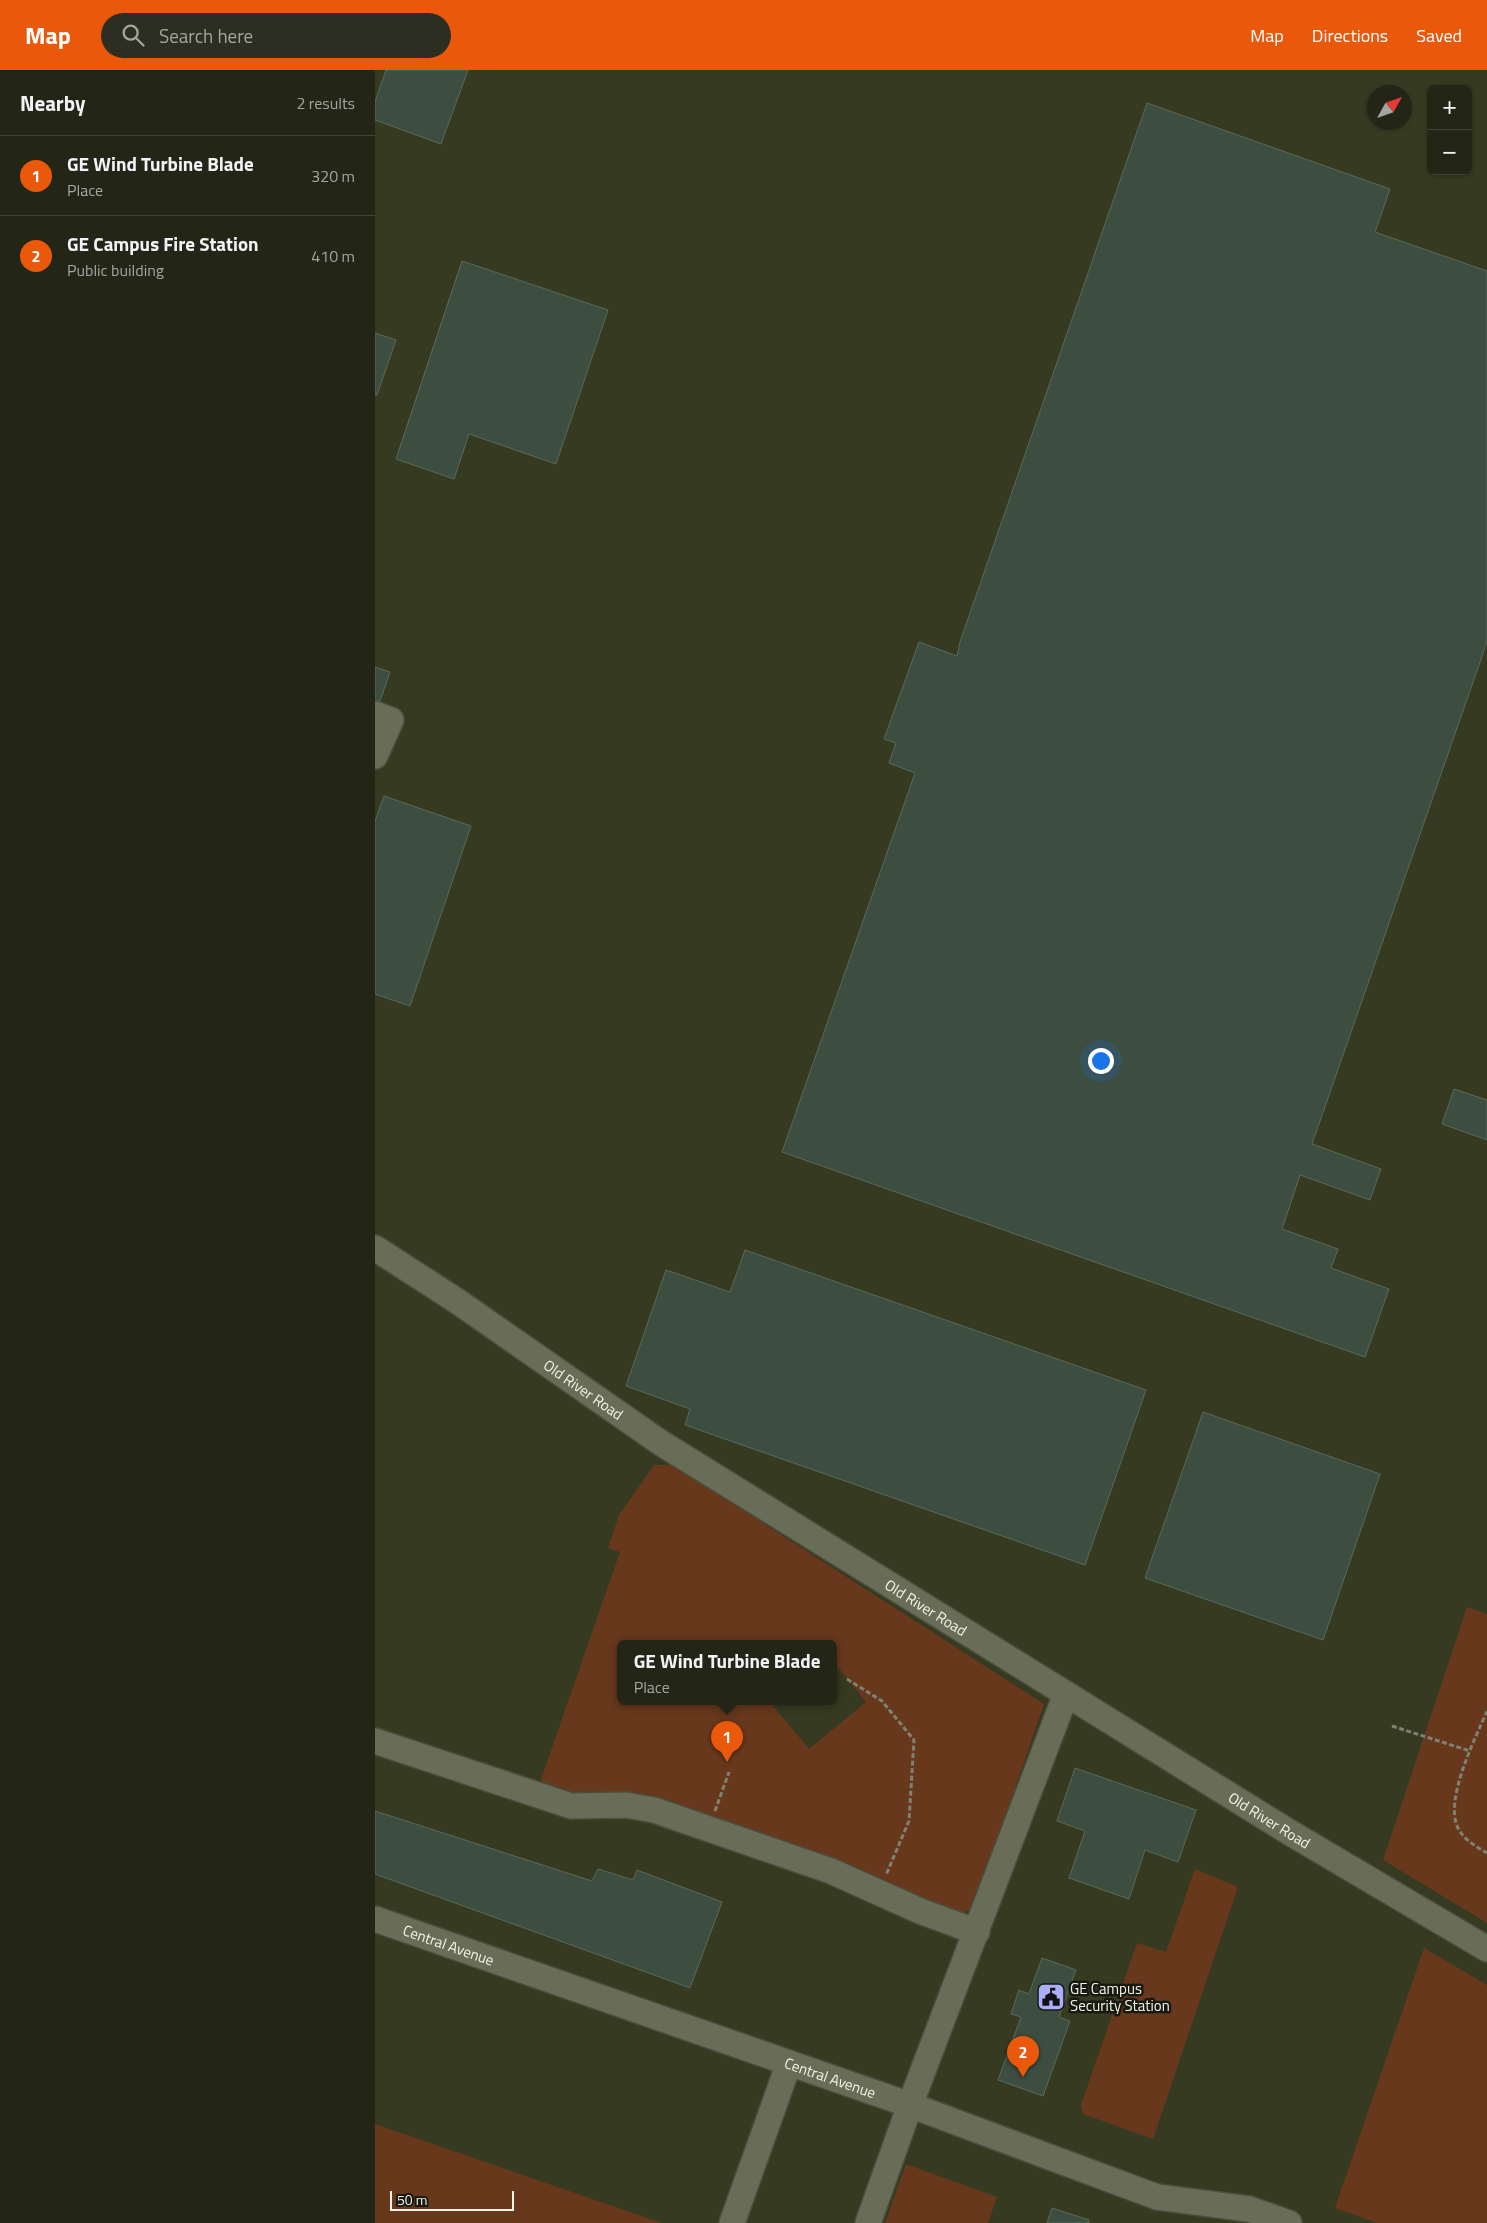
<!DOCTYPE html>
<meta charset="utf-8">
<style>
body{margin:0;font-family:"Titillium Web",sans-serif;background:#2b2e20;color:#f1f3f6}
.controls{position:absolute;right:15px;top:15px;display:grid;overflow:hidden;border-radius:8px;box-shadow:0 1px 4px #0004}
.controls button{width:45px;height:45px;display:grid;place-items:center;padding:0;border:0;border-bottom:1px solid #404336;background:#232617;color:#f1f3f6;font:25px sans-serif}
.compass{position:absolute;left:992px;top:15px;width:45px;height:45px;border-radius:50%;background:#232617;box-shadow:0 1px 4px #0004;rotate:50deg}
.scale{position:absolute;left:15px;bottom:12px;width:124px;box-sizing:border-box;padding-left:5px;border:2px solid #f1f3e7;border-top:0;font-size:14px;line-height:18px;white-space:nowrap;color:#f1f3e7;-webkit-text-stroke:4px #181911;paint-order:stroke}
.you{position:absolute;left:725px;top:990px;width:18px;height:18px;margin:-12px;border:4px solid #fff;border-radius:50%;background:#1a73e8;box-shadow:0 0 0 8px #1a73e833}
.badge{display:grid;place-items:center;width:32px;height:32px;border-radius:50%;background:#ea580c;color:#fff;font-size:16px;font-weight:700}
.pin{position:absolute;translate:-50% -41px;filter:drop-shadow(0 1px 2px #0008)}
.pin::after{content:'';position:absolute;top:26px;width:18px;height:15px;background:inherit;clip-path:polygon(0 0,100% 0,50% 100%)}
.popup{position:absolute;left:242px;top:1570px;width:220px;height:65px;box-sizing:border-box;display:grid;place-content:center;border-radius:8px;background:#232617;filter:drop-shadow(0 1px 4px #0005);font-size:16px;white-space:nowrap;color:#a3a5a1}
.popup b{font-size:19px;color:#f1f3f6}
.popup::after{content:'';position:absolute;left:50%;top:100%;margin-left:-10px;border:10px solid transparent;border-top-color:#232617}
.list{margin:0;padding:0;list-style:none}
h2{display:flex;justify-content:space-between;align-items:center;height:65px;margin:0;padding:0 20px;font-size:21px}
h2 small{font-size:16px;font-weight:400;color:#a3a5a1}
.list li{display:grid;grid-template-columns:32px 1fr auto;gap:15px;align-items:center;box-sizing:border-box;height:80px;padding:0 20px;border-top:1px solid #404336}
.list b{display:block;font-size:19px;white-space:nowrap}
.list p{margin:0;font-size:16px;white-space:nowrap;color:#a3a5a1}
.list em{font-size:16px;font-style:normal;color:#a3a5a1}
.icon{flex:none;width:28px;height:28px;fill:none;stroke:currentColor;stroke-width:2;stroke-linecap:round;stroke-linejoin:round}
.map{position:relative;flex:none;width:1112px;height:2153px;overflow:hidden}
header{display:flex;align-items:center;gap:30px;box-sizing:border-box;height:70px;padding:0 25px;background:#ea580c;color:#fff}
header strong{font-size:24px}
nav{display:flex;gap:28px;margin-inline-start:auto;font-size:18px}
.search{width:350px;height:45px;background:#2b2e20;display:flex;align-items:center;gap:12px;box-sizing:border-box;padding:0 18px;border-radius:28px;color:#a3a5a1;font-size:19px}
main{display:flex}
aside{flex:1;background:#232617}
.map>svg:first-child{display:block}
</style>
<header>
<strong>Map</strong>
<div class="search"><svg class="icon" aria-label="search" viewBox="0 0 24 24"><circle cx="10" cy="10" r="6"/><path d="M15 15l6 6"/></svg>Search here</div>
<nav><a>Map</a><a>Directions</a><a>Saved</a></nav>
</header>
<main>
<aside>
<h2>Nearby<small>2 results</small></h2>
<ul class="list">
<li><span class="badge">1</span><div><b>GE Wind Turbine Blade</b><p>Place</p></div><em>320 m</em></li>
<li><span class="badge">2</span><div><b>GE Campus Fire Station</b><p>Public building</p></div><em>410 m</em></li>
</ul>
</aside>
<div class="map">
<svg width="1112" height="2153" viewBox="0 0 1112 2153">
<rect width="100%" height="100%" fill="#2f321f"/>
<path fill="#363a20" fill-rule="evenodd" d="M0,0h1112v2153h-1112zM1056,19h37v82h-37zM999,22h31v30h-31zM246,1573h212v58h-212z"/>
<path fill="#67381c" fill-rule="evenodd" d="M279,1395h19l371,239 -70,203 -14,8 -144,-59 -278,-68 82,-236 -12,-4 11,-33zM246,1573h212v18l33,41 -57,47 -40,-48h-148z
M1092,1537l20,7v309l-104,-63z
M820,1799l43,18 -85,252 -70,-25 -2,-9 56,-162 29,9z
M1049,1878l63,37v238h-110l-42,-15z
M0,2054l287,99h-287z
M531,2094l91,33 -9,26h-103z"/>
<path fill="#3d4d3f" stroke="#596a5b" d="M11,0h82l-27,74 -66,-24v-18z
M772,33l243,86 -15,43 112,39v371l-175,502 69,25 -11,31 -70,-25 -18,54 56,20 -7,19 58,21 -24,68 -583,-205 133,-379 -26,-10 7,-20 -12,-4 35,-97 38,14 3,-14z
M87,191l146,49 -52,154 -87,-30 -15,45 -58,-20z
M0,263l21,7 -19,55h-2z
M0,597l15,5 -10,29 -5,-1z
M9,726l87,30 -61,180 -35,-12v-173z
M1079,1019l33,11v40l-45,-16z
M370,1180l401,140 -61,175 -400,-140 5,-16 -64,-23 40,-116 64,22z
M828,1342l177,62 -57,166 -178,-62z
M700,1698l121,42 -18,52 -33,-12 -16,49 -60,-21 16,-47 -28,-10z
M0,1741l217,70 6,-12 35,11 4,-10 85,32 -32,86 -315,-114z
M667,1888l34,12 -17,47 11,4 -27,75 -45,-16 23,-63 -10,-3 8,-24 10,4z
M677,2138l37,12v3h-42z"/>
<g fill="none" stroke-linecap="round" stroke-linejoin="round">
<g stroke="#4b4e3e" stroke-width="28">
<g id="minor">
<path d="M0,644l16,6 -16,36"/>
<path id="s1" d="M0,1178l82,53 204,142 628,389 198,117"/>
<path d="M0,1671l196,65 55,-1 28,5 177,61 89,40 57,21"/>
<path id="s2" d="M0,1849l535,186 247,92 92,12 40,14"/>
<path d="M357,2153l57,-160"/>
<path d="M493,2153l42,-118 156,-411"/>
</g>
</g>
<path stroke="#7f8272" stroke-width="3" stroke-dasharray="5 2.5" stroke-linecap="butt" d="M472,1609l35,22 32,39 -5,81 -23,54
M1112,1641c-12,28 -43,89 -29,117 6,12 19,19 29,25
M1017,1656l78,25
M340,1741l14,-39"/>
<use href="#minor" stroke="#696d58" stroke-width="25"/>
</g>
<defs>
<g id="civic-square" transform="scale(1.4375)"><rect x="-9" y="-9" width="18" height="18" rx="4" fill="#abaffb" stroke="#181911"/><path d="M-.6-6.5H3V-4.5H.6V-3L4-1V1h2V6H-6V1h2V-1L-.6-3ZM-1.2 2.5V6h2.4V2.5Z" fill="#111"/></g>
</defs>
<g fill-rule="evenodd">
<use href="#civic-square" x="676" y="1927"/>
</g>
<g text-anchor="middle" dominant-baseline="central" stroke-width="5" stroke-linejoin="round" paint-order="stroke">
<g font-size="15" fill="#f1f3e7" stroke="#181911">
<text stroke="none"><textPath href="#s1" startOffset="252">Old River Road</textPath></text>
<text stroke="none"><textPath href="#s1" startOffset="658">Old River Road</textPath></text>
<text stroke="none"><textPath href="#s1" startOffset="1062">Old River Road</textPath></text>
<text stroke="none"><textPath href="#s2" startOffset="78">Central Avenue</textPath></text>
<text stroke="none"><textPath href="#s2" startOffset="482">Central Avenue</textPath></text>
</g>
<g font-size="15" fill="#f1f3e7" stroke="#181911" text-anchor="start">
<text x="695" y="1918">GE Campus<tspan x="695" dy="17">Security Station</tspan></text>
</g>
</g>
</svg>
<div class="controls">
<button>+</button>
<button>−</button>
</div>
<svg class="compass" viewBox="-18 -18 36 36"><path d="M0-13l5 13h-10z" fill="#e53935"/><path d="M0 13l5-13h-10z" fill="#a3a5a1"/></svg>
<div class="scale">50 m</div>
<div class="you"></div>
<div class="pin badge" style="left:352px;top:1692px">1</div>
<div class="popup"><b>GE Wind Turbine Blade</b>Place</div>
<div class="pin badge" style="left:648px;top:2007px">2</div>
</div>
</main>
